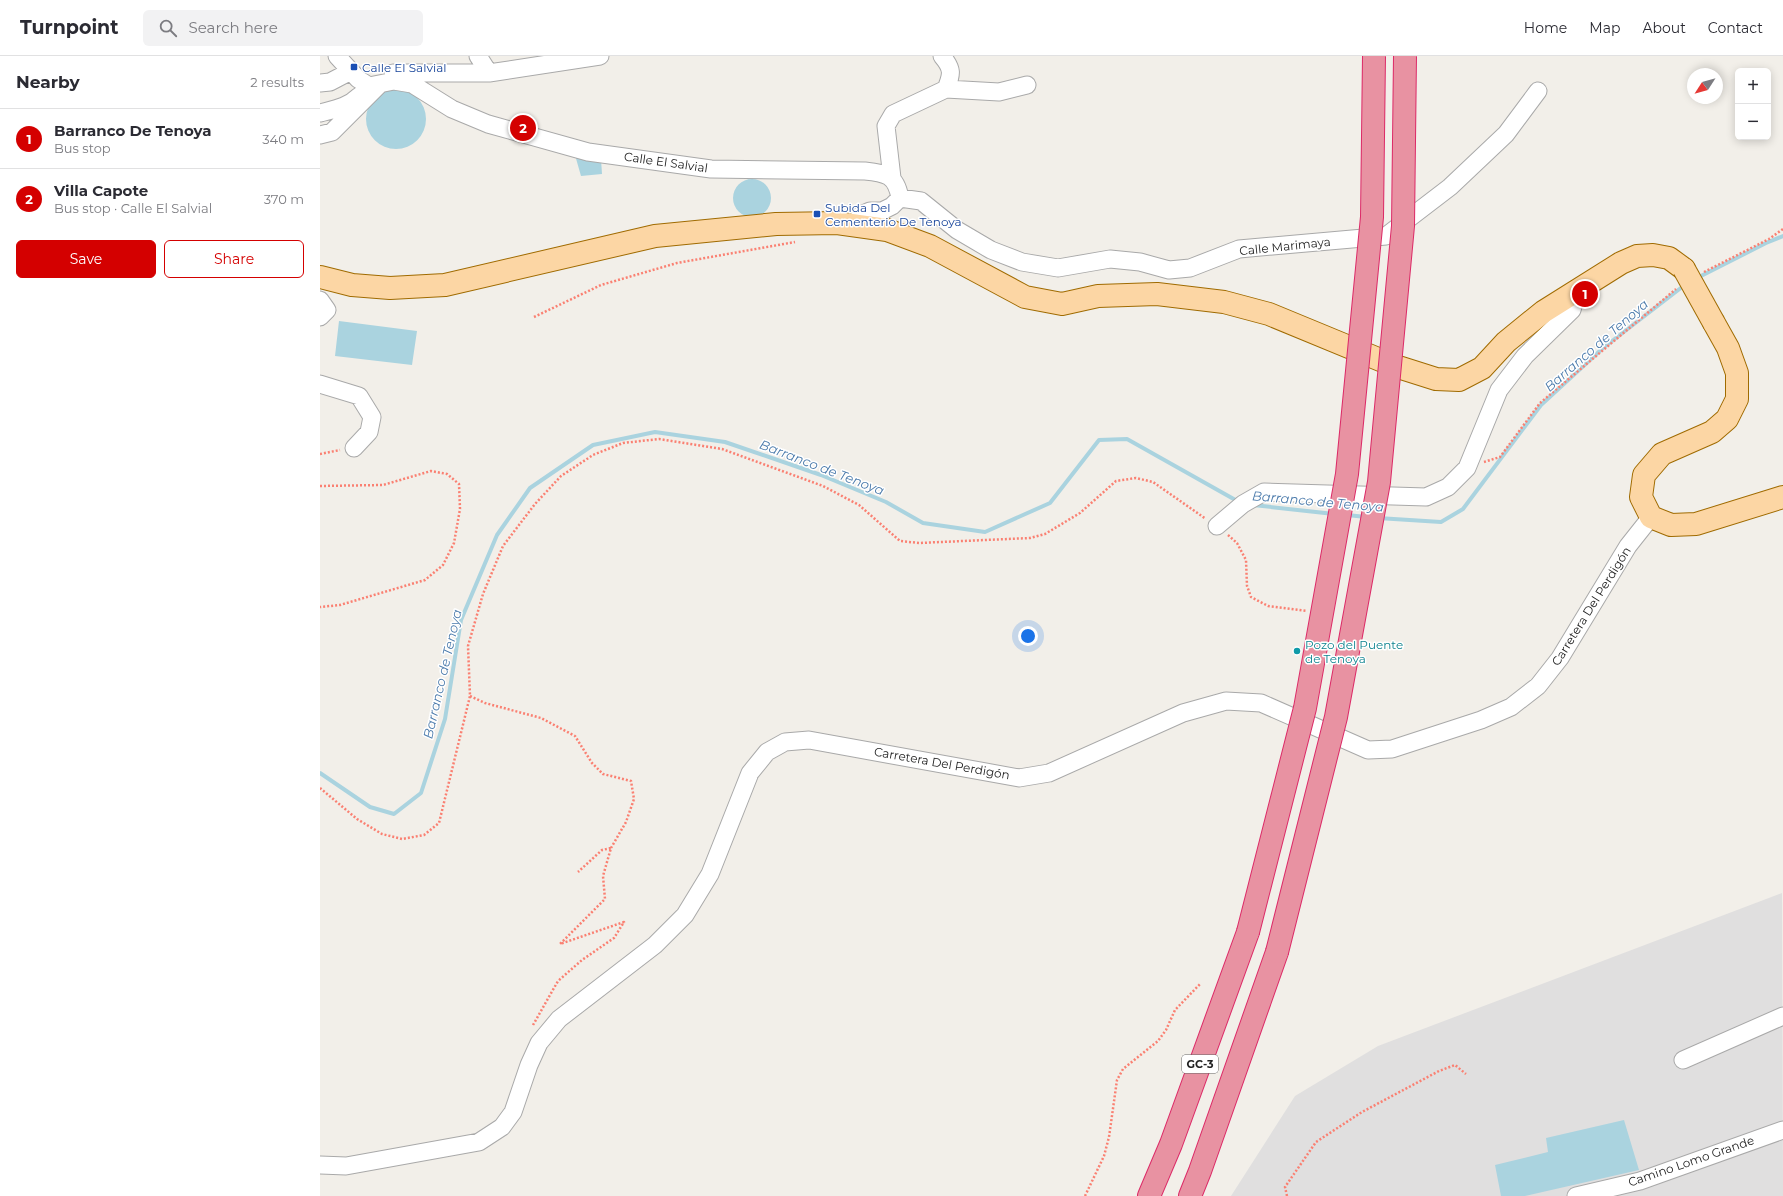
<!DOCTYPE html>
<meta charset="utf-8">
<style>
body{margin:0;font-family:Montserrat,sans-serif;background:#f2f2f3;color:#2b2b33}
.controls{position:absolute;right:12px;top:12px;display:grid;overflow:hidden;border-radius:6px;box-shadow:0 2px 10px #0003}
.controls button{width:36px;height:36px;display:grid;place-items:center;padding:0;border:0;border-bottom:1px solid #e1e1e2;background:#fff;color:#2b2b33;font:20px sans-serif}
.compass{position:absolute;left:1367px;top:12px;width:36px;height:36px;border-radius:50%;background:#fff;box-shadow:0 2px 10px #0003;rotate:234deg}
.you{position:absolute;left:708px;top:580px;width:14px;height:14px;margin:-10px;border:3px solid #fff;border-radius:50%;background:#1a73e8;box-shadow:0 0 0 6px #1a73e833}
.badge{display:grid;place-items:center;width:26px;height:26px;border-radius:50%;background:#d40000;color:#fff;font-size:13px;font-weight:700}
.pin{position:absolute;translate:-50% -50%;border:2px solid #fff;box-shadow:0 1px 4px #0006}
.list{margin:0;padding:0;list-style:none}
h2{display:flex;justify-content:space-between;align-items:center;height:52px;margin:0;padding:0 16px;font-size:17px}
h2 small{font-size:13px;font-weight:400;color:#7c7c81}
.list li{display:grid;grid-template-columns:26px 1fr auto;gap:12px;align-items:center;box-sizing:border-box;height:60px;padding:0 16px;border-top:1px solid #e1e1e2}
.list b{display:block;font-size:15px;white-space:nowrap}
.list p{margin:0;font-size:13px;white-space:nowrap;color:#7c7c81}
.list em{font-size:13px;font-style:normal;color:#7c7c81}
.actions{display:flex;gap:8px;padding:12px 16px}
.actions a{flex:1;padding:9px 0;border:1px solid #d40000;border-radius:6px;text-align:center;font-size:14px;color:#d40000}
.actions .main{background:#d40000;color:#fff}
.icon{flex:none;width:22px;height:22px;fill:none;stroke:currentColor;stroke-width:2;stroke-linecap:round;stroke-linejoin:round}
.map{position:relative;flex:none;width:1463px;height:1140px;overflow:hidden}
header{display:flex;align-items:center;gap:24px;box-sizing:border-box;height:56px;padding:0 20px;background:#fff;border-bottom:1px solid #e1e1e2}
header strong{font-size:19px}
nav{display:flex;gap:22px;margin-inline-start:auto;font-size:14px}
.search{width:280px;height:36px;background:#f2f2f3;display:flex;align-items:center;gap:10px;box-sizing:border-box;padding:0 14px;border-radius:6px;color:#7c7c81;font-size:15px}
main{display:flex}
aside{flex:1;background:#fff}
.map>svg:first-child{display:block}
</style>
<header>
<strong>Turnpoint</strong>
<div class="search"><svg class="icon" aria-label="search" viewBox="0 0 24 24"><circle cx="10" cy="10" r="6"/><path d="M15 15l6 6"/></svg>Search here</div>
<nav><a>Home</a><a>Map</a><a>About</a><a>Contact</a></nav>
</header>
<main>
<aside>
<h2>Nearby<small>2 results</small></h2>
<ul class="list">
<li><span class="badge">1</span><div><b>Barranco De Tenoya</b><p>Bus stop</p></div><em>340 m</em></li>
<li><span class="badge">2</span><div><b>Villa Capote</b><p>Bus stop · Calle El Salvial</p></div><em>370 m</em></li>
</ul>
<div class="actions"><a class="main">Save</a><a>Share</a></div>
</aside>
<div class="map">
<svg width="1463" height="1140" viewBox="0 0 1463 1140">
<rect width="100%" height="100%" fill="#f2efe9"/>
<path fill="#e0dfdf" d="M1462,837l1,303h-552l64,-100 83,-50z"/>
<path fill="#aad3df" d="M46 63a30 30 0 1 1 60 0a30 30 0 1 1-60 0Z
M255,99l26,4 1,15 -21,2z
M413 142a19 19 0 1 1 38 0a19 19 0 1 1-38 0Z
M19,265l78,10 -5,34 -77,-9z
M1304,1064l15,50 -114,26h-24l-6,-31 53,-13 -2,-14z"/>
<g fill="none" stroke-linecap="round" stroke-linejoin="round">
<path stroke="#aad3df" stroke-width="4" d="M1377,222l69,-35 17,-7
M933,449l81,9
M1027,459l19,2
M1058,462l63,4 22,-13 78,-104 62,-57 83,-64
M0,717l50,34 24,7 27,-21 24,-74 16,-99 36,-85 33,-47 63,-43 62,-13 70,10 96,33 65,27 37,21 62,9 65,-29 49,-63 28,-1 112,63"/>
<g stroke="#a9a9a9" stroke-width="19">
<path id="minor" d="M17,0l21,23 11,7 25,-5 18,3 40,25 36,15 100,28 123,17 154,2c21,2 31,4 35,27l-8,8 -10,5h-12l-9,4 -8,10
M158,0l11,17
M622,0c11,13 10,18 4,33
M73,17h96l111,-17
M0,27l10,-1 21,-11
M0,57c15,-4 28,-6 39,-17
M0,79l12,-3 48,-48
M572,122l-6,-52 7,-12 53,-25 53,3 28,-7
M580,142l21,3 36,29 34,20 31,12 36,6 52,-9 30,3 29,8 21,-2 49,-19 147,-13 64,-49 56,-53 32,-43
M0,244l7,10 -7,7
M0,328l39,12 13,21 -3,15 -15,16
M897,470l26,-22 21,-12 162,5 22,-10 19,-19 32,-78 26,-34 47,-46 6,-21
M1363,1004l100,-44
M0,1109l26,1 133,-24 23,-15 11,-15 16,-47 10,-22 20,-24 96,-74 30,-30 25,-41 40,-101 17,-21 18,-10 24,-2 210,38 30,-5 134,-60 43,-12 35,2 107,47 24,-1 89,-29 30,-13 27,-21 22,-28 68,-112 23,-29
M1256,1140l64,-15 143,-51"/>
</g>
<g stroke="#a06b00" stroke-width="24">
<path id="major" d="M0,221l32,8 38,3 55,-3 210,-49 121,-12 61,-1 50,7 43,16 95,51 37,7 36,-8 59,-2 67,8 45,12 126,52 41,13 23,1 23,-12 24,-26 37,-30 78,-49 16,-7 16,-1 16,3 15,11
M1394,267l14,25 9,25v26l-10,20 -15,13 -50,22 -18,21 -3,22 10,20 20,8 25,-1 87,-27"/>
</g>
<g stroke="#dc2a67" stroke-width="24">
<path id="highway" d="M829,1140l22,-52 77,-212
M870,1140l10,-25 77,-219"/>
</g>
<path stroke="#fa8072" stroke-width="2.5" stroke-dasharray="2 2" stroke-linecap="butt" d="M1384,216l65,-33 14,-10
M214,261l67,-32 76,-22 118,-21
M0,398l20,-4
M1164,406l16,-5 40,-54 136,-114
M0,430l63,-1 48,-14 16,3 12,10 1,25 -6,34 -11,22 -18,15 -85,25 -20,2
M908,479l9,8 9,17 1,26 4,11 17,9 39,5
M150,640l15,7 56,15 34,18 17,27 11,11 28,7 3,18 -8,23 -15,26
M0,732l37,31 25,15 20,5 22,-4 15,-12 31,-127 -2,-50 15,-52 20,-48 32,-42 26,-28 32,-21 30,-12 36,-4 63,10 101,37 36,19 41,36 19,2 111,-5 15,-4 35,-21 36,-32 20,-3 17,4 53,37
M213,969l25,-44 24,-21 32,-22 10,-16 -64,22 45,-45 -2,-23 8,-28 -9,2 -24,22
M765,1140l19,-40 5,-19 8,-57 6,-11 35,-28 8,-11 9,-20 26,-27
M967,1140l-2,-9 31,-45 46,-30 77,-41 16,-6 11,9"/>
<use href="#minor" stroke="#fff" stroke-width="17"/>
<use href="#major" stroke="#fcd6a4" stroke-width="22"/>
<use href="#highway" stroke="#e892a2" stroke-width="22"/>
<g stroke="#a06b00" stroke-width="24" stroke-linecap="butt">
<path id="major-bridge" d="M1364,213l30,54"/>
</g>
<g stroke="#dc2a67" stroke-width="24" stroke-linecap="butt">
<path id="highway-bridge" d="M928,876l57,-224 42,-234 25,-257 2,-161
M957,896l59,-235 43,-235 24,-256 2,-170"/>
</g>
<use href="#major-bridge" stroke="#fcd6a4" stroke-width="22"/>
<use href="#highway-bridge" stroke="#e892a2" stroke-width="22"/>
</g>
<g fill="#1a4fb4" stroke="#fff" stroke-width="1.5">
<rect x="30" y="7" width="8" height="8" rx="2"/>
<rect x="493" y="154" width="8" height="8" rx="2"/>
</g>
<circle fill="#0f9aa8" stroke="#fff" stroke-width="1.5" cx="977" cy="595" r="4"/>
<g text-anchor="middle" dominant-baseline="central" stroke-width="3" stroke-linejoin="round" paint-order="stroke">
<rect fill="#fff" stroke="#646464" stroke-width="1" x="862" y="999" width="36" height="18" rx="3"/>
<g font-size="11" font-weight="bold" fill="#222">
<text x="880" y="1008">GC-3</text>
</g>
<g font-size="12" fill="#164399" stroke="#fff" text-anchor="start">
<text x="42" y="11">Calle El Salvial</text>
<text x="505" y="151">Subida Del<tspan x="505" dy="14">Cementerio De Tenoya</tspan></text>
</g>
<g font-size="12" fill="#222" stroke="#fff">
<text transform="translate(346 106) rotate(8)">Calle El Salvial</text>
<text transform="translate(965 190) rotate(-6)">Calle Marimaya</text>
<text transform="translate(1271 550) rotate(-58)">Carretera Del Perdigón</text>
<text transform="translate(622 707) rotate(10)">Carretera Del Perdigón</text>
<text transform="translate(1371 1105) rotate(-19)">Camino Lomo Grande</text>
</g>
<g font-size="12" fill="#0d838f" stroke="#fff" text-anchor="start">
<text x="985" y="588">Pozo del Puente<tspan x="985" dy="14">de Tenoya</tspan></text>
</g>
<g font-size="13" font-style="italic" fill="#4a7aab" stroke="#fff">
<text transform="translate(1276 289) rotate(-41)">Barranco de Tenoya</text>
<text transform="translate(502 411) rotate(21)">Barranco de Tenoya</text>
<text transform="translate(998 445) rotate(5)">Barranco de Tenoya</text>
<text transform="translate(122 618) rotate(-77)">Barranco de Tenoya</text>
</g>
</g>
</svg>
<div class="controls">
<button>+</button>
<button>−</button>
</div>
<svg class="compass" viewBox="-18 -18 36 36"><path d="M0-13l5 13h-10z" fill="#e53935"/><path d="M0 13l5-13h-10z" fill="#7c7c81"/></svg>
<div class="you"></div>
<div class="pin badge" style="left:1265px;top:238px">1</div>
<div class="pin badge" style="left:203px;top:72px">2</div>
</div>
</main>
